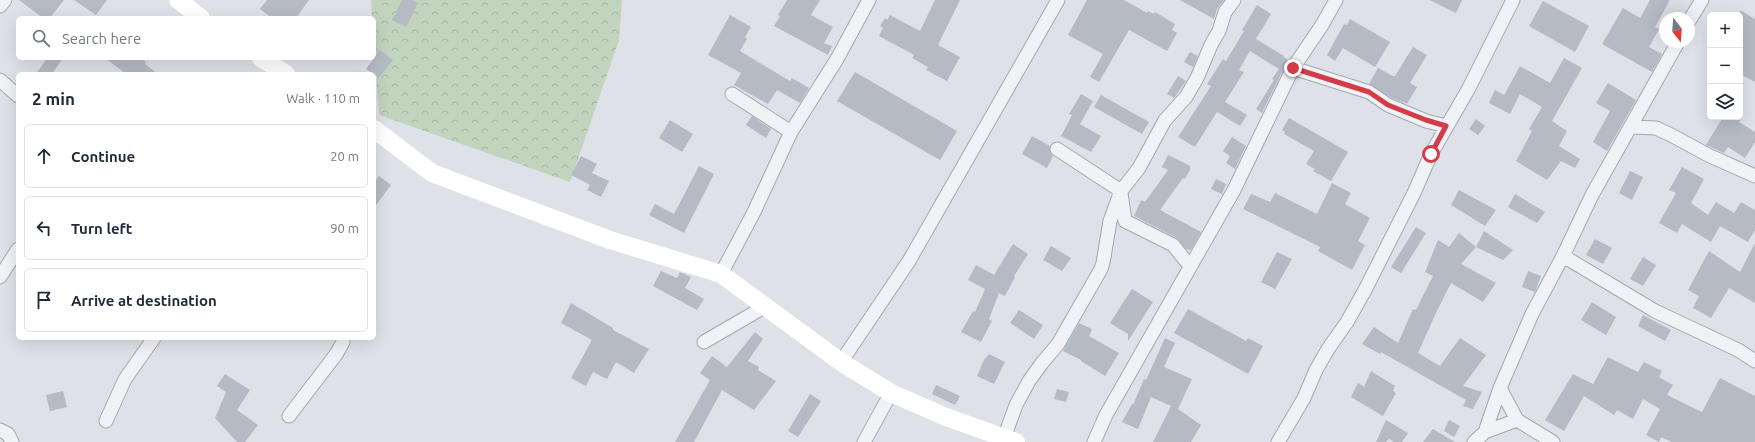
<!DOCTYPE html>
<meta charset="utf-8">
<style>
body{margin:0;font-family:Ubuntu,sans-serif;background:#f2f2f3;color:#1f2937}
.controls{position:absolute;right:12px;top:12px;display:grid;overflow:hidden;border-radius:6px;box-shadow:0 4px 16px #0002}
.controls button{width:36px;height:36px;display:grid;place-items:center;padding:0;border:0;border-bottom:1px solid #e0e1e3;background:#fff;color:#1f2937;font:20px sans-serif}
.compass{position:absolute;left:1659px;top:12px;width:36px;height:36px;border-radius:50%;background:#fff;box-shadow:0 4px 16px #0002;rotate:163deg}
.stop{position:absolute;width:12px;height:12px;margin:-9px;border:3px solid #d53b46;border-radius:50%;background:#fff}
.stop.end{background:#d53b46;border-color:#fff;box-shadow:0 1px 4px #0008}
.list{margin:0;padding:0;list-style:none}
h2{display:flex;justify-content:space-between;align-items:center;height:52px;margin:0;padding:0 16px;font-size:17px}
h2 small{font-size:13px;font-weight:400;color:#747a83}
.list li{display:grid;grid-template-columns:26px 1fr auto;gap:12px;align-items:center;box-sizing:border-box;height:64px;margin:0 8px 8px;padding:0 8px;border:1px solid #e0e1e3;border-radius:6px}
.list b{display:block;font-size:15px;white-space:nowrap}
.list em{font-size:13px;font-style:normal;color:#747a83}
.icon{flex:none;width:22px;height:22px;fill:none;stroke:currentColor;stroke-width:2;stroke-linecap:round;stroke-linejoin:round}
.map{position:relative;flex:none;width:1755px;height:442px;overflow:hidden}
.search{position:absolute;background:#fff;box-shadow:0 4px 16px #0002;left:16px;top:16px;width:360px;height:44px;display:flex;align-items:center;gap:10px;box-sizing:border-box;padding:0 14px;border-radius:6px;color:#747a83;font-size:15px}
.panel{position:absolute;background:#fff;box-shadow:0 4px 16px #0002;left:16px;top:72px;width:360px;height:268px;border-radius:6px}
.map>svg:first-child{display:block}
</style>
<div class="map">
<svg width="1755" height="442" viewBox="0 0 1755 442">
<defs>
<pattern id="forest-crowns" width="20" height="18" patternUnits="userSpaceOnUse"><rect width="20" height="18" fill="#c2d3be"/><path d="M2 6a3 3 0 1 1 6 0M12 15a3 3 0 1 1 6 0" fill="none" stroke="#a7b5a4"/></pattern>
</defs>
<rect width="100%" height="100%" fill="#dee1e8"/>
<path fill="url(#forest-crowns)" d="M371,0h251l-3,40 -49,142 -191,-67 -5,-70v-27h-2z"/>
<path fill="#b5bac5" d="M19,0h45l-14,18h-7z
M74,0h33l-11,15z
M267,0h42l-13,18h-24l-12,-9z
M402,0h9l7,3 -12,24 -14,-7z
M787,0h33l-9,15 22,12 -9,16 8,3 -4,9 -54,-29 6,-10 -2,-1z
M935,0h25l-22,45 22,12 -13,24 -21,-11 2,-3 -16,-9 2,-3 -35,-19 4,-8 -3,-2 5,-8 2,2 3,-5 30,16z
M1087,0h37l23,13 1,-2 6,3 1,-2 20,12 -3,6 5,3 -10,18 -38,-21 -30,52 -9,-5 13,-23 -35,-19z
M1180,0h44l-7,9 -3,10z
M1430,0h32l-6,13z
M1650,0h20l-15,27 4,2 -10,18 13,7 -10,18 -50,-28 21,-36 17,10z
M1543,1l46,25 -14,26 -46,-26z
M1257,5l14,9 -15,25 28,17 -1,1 5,3 -26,53 -6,-4 18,-29 -2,-1 7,-10 -29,-18 -11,19 5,2 -19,30 22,13 -7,11 -23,-14 -22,35 -17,-10 33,-51 -4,-2 16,-25 3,2 18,-30 -2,-1z
M1740,10l15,9v63l-15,-8z
M730,15l21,12 -6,10 2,2 -7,12 50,30 2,-3 17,10 -9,15 -23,-13 -9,14 -34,-19 7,-12 -33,-18z
M1350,19l40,23 -15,25 -32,-19 -8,13 -8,-6 17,-31 3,1z
M1413,47l14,8 -17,28 7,4 -10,17 -15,-6 -23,-14 9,-16 15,8h2z
M380,50l13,10 -14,18 -13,-9z
M1190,52l8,4 -5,11 -9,-5z
M47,58h16l-11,16h-16z
M105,58h36l5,4 -1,2 13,10h-32z
M1564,58l18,10 -30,53 15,10 -8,15 21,13 -5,9 -14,-7 -14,19 -31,-19 16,-30 -3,-2 13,-22 -22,-13 -10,20 -21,-11 6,-13 9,5 16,-29 30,17z
M855,72l102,59 -17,29 -103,-59z
M1178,76l8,5 -12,17 -7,-4z
M1608,83l28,17 -29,51 -14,-9 17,-31 -14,-8z
M1081,94l12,7 -13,23 21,12 -10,16 -30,-16 11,-21 -3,-1z
M1101,95l48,27 -7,12 -48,-27z
M752,116l19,13 -5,9 -20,-13z
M1723,117h19l-3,5 16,10v10l-10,16 -17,-11 -4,6 -18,-8z
M1289,118l59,34 -17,29 -18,-10 2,-2 -9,-5 8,-13 -30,-17 1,-2 -3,-2z
M1476,119l9,7 -7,9 -9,-6z
M670,120l23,14 -11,18 -23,-14z
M1032,136l18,10v6l3,4 -6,12 -25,-14z
M1232,137l14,9 -11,23 -9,-6 4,-7 -7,-5z
M1168,155l22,11v4l-5,9 -2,-1 -23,32 41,22 -10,18 -5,-1 -9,-11 -43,-22 7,-16 4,2 23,-32 -6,-3z
M581,156l16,8 -5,9 17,8 -8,16 -14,-7 3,-5 -19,-10z
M699,166l15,8 -30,59 -35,-18 6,-11 19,10z
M1682,167l22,12 -13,24 17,12 8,-13 18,11 7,-11 14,8v20l-7,12 -28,-16 -9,16 -29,-18 -5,9 -18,-10 17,-30 -7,-3z
M1630,171l13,6 -11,23 -13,-7z
M379,176l12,9 -17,23v-25z
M1216,179l10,5 -4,10 -11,-5z
M1332,183l19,10 -6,11 25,14 -12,23 7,4 -13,25 -34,-19 2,-4 -77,-38 8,-15 19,8 5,-9 42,21z
M1459,190l37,20 -11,16 -34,-21z
M1515,194l30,18 -8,11 -29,-16z
M1416,227l10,6 -25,40 -10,-6z
M1484,231l29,19 -10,10 -27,-13z
M1459,233l17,14 -15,17 35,19 -13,19 -32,-19 -16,32 -17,38 22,13 20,-28 26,17 -23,31 19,6 -9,17 -10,-3 3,-6 -85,-48 -1,2 -18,-10 12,-17 24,16 15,-34 3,1 17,-34 -8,-4 13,-32 11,7z
M1595,239l17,9 -9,16 -17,-9z
M1755,243v60l-26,-15 -18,30 -18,-10 6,-12 -11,-6 21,-39 31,21z
M1013,244l15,10 -14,22 1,1 -10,19 -6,-3 -10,26 3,2 -11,21 -20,-10 12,-21 2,1 10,-23 -17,-9 8,-15 18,10z
M1051,246l20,12 -9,13 -19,-11z
M1277,252l15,7 -17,30 -14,-7z
M1643,257l13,8 -13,21 -13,-7z
M661,271l16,7 3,-6 11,5 -6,11 19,11 -7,11 -44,-24z
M1528,271l13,5 -6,16 -13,-5z
M1132,289l21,13 -25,39v-7l-18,-11z
M1592,302l24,15 -10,18 -25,-15z
M571,303l42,25v2l36,19 -15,24 -18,-11 -9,17 -14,-7 -7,14 -15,-8 21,-38 -31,-17z
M1188,309l58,32 2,-3 15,8 -15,28 -74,-41z
M1019,310l24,15 -9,14 -24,-16z
M1643,315l28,15 -6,11 -27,-15z
M1079,323l13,6 -3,7 30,17 -14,23 -24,-15v-1l-18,-9z
M755,332l8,7 -15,22 11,6 -1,3 18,11 -22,29 -32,-20 -28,52h-19l35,-62 -10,-7 12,-17 15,11z
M1165,338l10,5 -11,24 28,12 -14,30 23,16 -10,17h-38l18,-36 -20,-9 -13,32 -16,-7 10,-18 1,1 11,-26 2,1z
M989,354l16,8 -11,22 -17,-8 7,-16z
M1608,357l30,15 6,-10 18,9 -3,6 14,8 -6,10 35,17 18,-34 35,18v46h-83l-11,-5 -2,5 -13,-7 14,-26 -17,-10 -10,20 -16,-9 -3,5 -30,-19 -20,35 -19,-11 28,-46 20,10z
M1371,371l24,15 -2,5 3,2 -13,23 -32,-19 7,-14 6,4z
M225,374l25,16 -13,20 21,15 -13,17h-8l-22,-24 11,-26 -9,-6z
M936,385l24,11 -5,9 -23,-11z
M1057,389l12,3 -3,10 -12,-3z
M63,391l4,16 -17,4 -4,-16z
M810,394l11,7 -23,36 -10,-6z
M1386,420l22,13 -6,9h-8l-5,-3 -3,3h-10z
M1449,420l11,6 -6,11 -10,-6z
M1433,429l22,13h-32z"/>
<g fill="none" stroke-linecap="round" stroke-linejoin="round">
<g stroke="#a3a7b2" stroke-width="15">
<path id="street" d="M0,6l5,-6
M1689,21l13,-21
M1293,68l76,24 19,13 38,16 20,5
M0,80l18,16
M732,94l59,38
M1631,127l25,1 17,8 35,19 47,21
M1057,149l64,42
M1121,193l4,28 48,24 17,21
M1563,256l92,55 83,39 17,11
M721,274l33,-62 37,-80 46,-73 32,-59
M0,277l18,-28
M704,342l60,-35
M841,362l68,-101 149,-261
M1500,388l17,32 36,22
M289,416l48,-63 6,-11v-4
M106,421l19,-42 29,-41
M0,430l8,4 4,8
M1485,432l32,-12
M1004,438l12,-33 13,-24 13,-18 16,-19 43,-75 2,-6 7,-42 11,-30 18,-23 26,-48 21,-23 11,-19 14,-33 8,-14 6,-19 9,-12
M864,442l27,-49
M1094,442l12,-27 128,-225 59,-122 29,-43 14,-25
M1278,442l26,-44 12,-28 12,-21 19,-27 18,-32 49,-97 17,-39 38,-66 44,-88
M1474,442l11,-10 15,-44 32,-74 31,-58 29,-61 86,-153"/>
</g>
<use href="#street" stroke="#f0f2f6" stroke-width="13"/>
<path stroke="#fff" stroke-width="18" d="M178,0l23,18
M261,58l25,16
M374,129l58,44 178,67 111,34 120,88 50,31 55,24 70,25"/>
</g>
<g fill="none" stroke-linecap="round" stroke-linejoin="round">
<path stroke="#d53b46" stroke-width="5" d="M1293,68l76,24 19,13 38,15 20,6 -15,28"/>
</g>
</svg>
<div class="controls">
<button>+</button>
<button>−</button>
<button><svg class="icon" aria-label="layers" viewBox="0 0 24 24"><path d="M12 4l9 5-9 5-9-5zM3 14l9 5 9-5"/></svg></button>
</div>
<svg class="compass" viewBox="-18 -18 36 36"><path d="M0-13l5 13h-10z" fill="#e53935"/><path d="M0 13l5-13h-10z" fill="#747a83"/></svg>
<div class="stop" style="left:1431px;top:154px"></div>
<div class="stop end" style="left:1293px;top:68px"></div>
<div class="search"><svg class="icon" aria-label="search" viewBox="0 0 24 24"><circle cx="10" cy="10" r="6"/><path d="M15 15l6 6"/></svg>Search here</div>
<section class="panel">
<h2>2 min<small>Walk · 110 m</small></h2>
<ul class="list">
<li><svg class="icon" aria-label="ahead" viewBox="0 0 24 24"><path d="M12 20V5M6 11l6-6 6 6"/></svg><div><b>Continue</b></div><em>20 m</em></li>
<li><svg class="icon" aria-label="left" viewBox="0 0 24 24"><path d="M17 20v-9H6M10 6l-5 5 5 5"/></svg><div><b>Turn left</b></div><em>90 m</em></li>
<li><svg class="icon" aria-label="arrive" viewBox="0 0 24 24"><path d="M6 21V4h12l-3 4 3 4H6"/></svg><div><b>Arrive at destination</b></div></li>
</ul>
</section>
</div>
